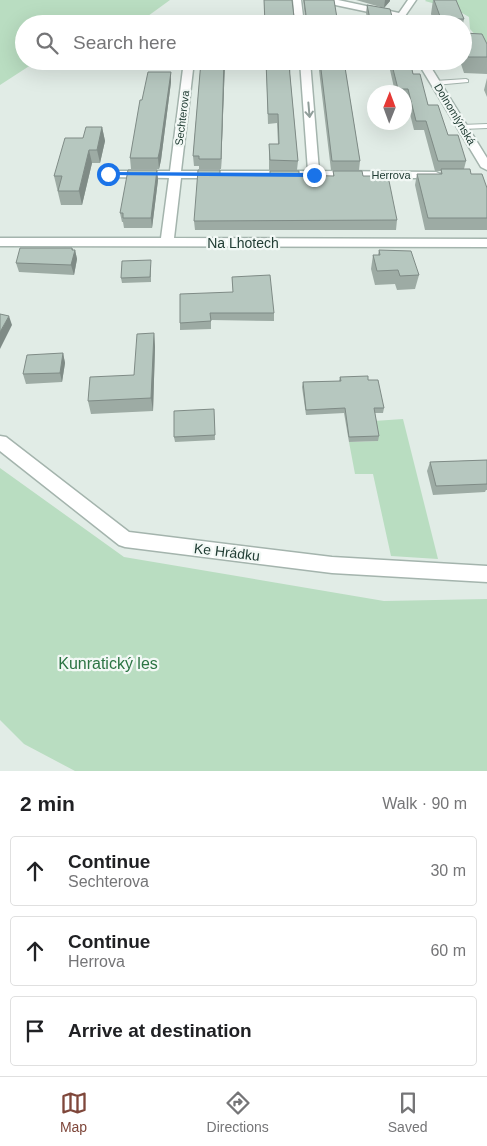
<!DOCTYPE html>
<meta charset="utf-8">
<style>
body{margin:0;font-family:Arial,sans-serif;background:#f2f2f2;color:#202124}
.compass{position:absolute;left:367px;top:85px;width:45px;height:45px;border-radius:50%;background:#fff;box-shadow:0 5px 20px #0002;rotate:1deg}
.stop{position:absolute;width:15px;height:15px;margin:-11px;border:4px solid #1a73e8;border-radius:50%;background:#fff}
.stop.end{background:#1a73e8;border-color:#fff;box-shadow:0 1px 5px #0008}
.list{margin:0;padding:0;list-style:none}
h2{display:flex;justify-content:space-between;align-items:center;height:65px;margin:0;padding:0 20px;font-size:21px}
h2 small{font-size:16px;font-weight:400;color:#757577}
.list li{display:grid;grid-template-columns:32px 1fr auto;gap:15px;align-items:center;box-sizing:border-box;height:70px;margin:0 10px 10px;padding:0 10px;border:1px solid #e0e0e0;border-radius:5px}
.list b{display:block;font-size:19px;white-space:nowrap}
.list p{margin:0;font-size:16px;white-space:nowrap;color:#757577}
.list em{font-size:16px;font-style:normal;color:#757577}
.icon{flex:none;width:28px;height:28px;fill:none;stroke:currentColor;stroke-width:2;stroke-linecap:round;stroke-linejoin:round}
.map{position:relative;flex:none;width:487px;height:771px;overflow:hidden}
.search{position:absolute;background:#fff;box-shadow:0 5px 20px #0002;left:15px;right:15px;top:15px;height:55px;display:flex;align-items:center;gap:12px;box-sizing:border-box;padding:0 18px;border-radius:28px;color:#757577;font-size:19px}
.sheet{height:305px;background:#fff}
nav{display:flex;justify-content:space-around;align-items:center;box-sizing:border-box;height:70px;border-top:1px solid #e0e0e0;background:#fff;font-size:14px;color:#757577}
nav a{display:grid;justify-items:center;gap:2px}
nav .on{color:#7f473b}
.map>svg:first-child{display:block}
</style>
<div class="map">
<svg width="487" height="771" viewBox="0 0 487 771">
<rect width="100%" height="100%" fill="#e1ece6"/>
<path fill="#b9ddc1" d="M0,0h170l-33,24h-113v37h13l-37,24z
M426,0h61v48l-17,-19 -1,-12 -12,-7 -32,-9z
M403,419l35,140 -47,-3 -18,-82h-18l-6,-32 29,-1 -4,-20z
M0,468l124,89 260,44 103,-2v172h-412l-51,-27 -24,-24z"/>
<g fill="none" stroke-linecap="round" stroke-linejoin="round">
<g stroke="#a4b4ad" stroke-width="2">
<path id="lane" d="M466,79l2,1v2l-33,3 -3,-2 3,-2z
M487,124v4l-25,1 -3,-2 3,-2z"/>
</g>
<g stroke="#a4b4ad" stroke-width="3">
<path id="street" d="M293,0h8l3,24h-9z
M322,0h16l61,13 9,-13h8l-11,16 3,8h-9l-2,-6 -71,-15z
M184,61h10l-13,110h127l-8,-110h10l9,110 117,1 6,3 -6,3h-255l-7,60 313,1v8l-487,-1v-8h161l8,-60 -61,-1 -6,-3 6,-3h62z
M417,61h10l60,97v12l-6,-3z
M0,436l6,1 123,95 203,25 155,9v16l-155,-9 -207,-26 -6,-2 -119,-94z"/>
</g>
<use href="#lane" fill="#fff" fill-rule="evenodd"/>
<use href="#street" fill="#fff" fill-rule="evenodd"/>
</g>
<path fill="#9daba4" d="M264,0h28l2,17h11l-2,-17h31l4,24h-73z
M356,0h34v1l-6,7z
M433,0h23l8,19 -1,5h-29l-3,-10z
M367,5l27,19h-26l-2,-11z
M463,33l24,11v30l-23,-1 -4,-12h3z
M201,61h24l-4,108h-22v-3h-5l-1,-10z
M266,61h33l-1,1h-7l-1,12 8,87 -1,9h-28v-26h9l-1,-21 -9,1z
M311,61h33l16,100 -1,9h-28l-13,-108h-6z
M382,61h28l3,13 15,31 20,30 18,26 -2,8 7,5 16,14v42h-62l-10,-45 2,-11h23l1,-3h-6l-11,-41h-10l-8,-32h-2v-6h-9l-5,-22h-6z
M171,72v10l-10,78 -2,9h-28l-1,-11 12,-58z
M487,78v19l-3,-7z
M102,127l3,14 -5,22h-8l-10,42h-21l-7,-29 29,-38z
M157,170l1,10 -6,48h-28l-1,-6h-1l-2,-9z
M333,171l30,5 34,44 -1,10h-201l-1,-9 26,-46 113,1z
M72,248l1,2h2l2,9 -3,16 -55,-3 -3,-9z
M379,250l40,25 -4,14 -18,1 -2,-6 -20,1 -4,-16 2,-14h5z
M151,265v17l-29,1 -1,-5z
M232,277l42,36v8l-63,-1v9l-31,1v-7l53,-31z
M154,333l1,14 -2,64 -62,3 -3,-13 46,-26z
M63,353l2,10 -3,19 -36,2 -3,-10z
M340,377l28,3 16,28 -1,5h-8l4,23 -1,5 -29,1 -5,-29 -38,2 -4,-28 1,-5 36,-1z
M214,409l1,31 -40,2 -1,-5z
M487,460v30h-1l-1,2 -52,3 -6,-24 3,-9z"/>
<path fill="#7f8b86" d="M385,0h5v1l-6,7z
M224,61h1l-4,108v-10z
M171,72v10l-10,78 -2,9 -1,-11z
M102,127l3,14 -5,22 -3,-13z
M89,150l3,13 -10,42 -3,-14z
M157,170l1,10 -6,48 -1,-10z
M72,248l2,6 1,-4 2,9 -3,16 -3,-10z
M9,316l3,9 -12,24v-17z
M154,333l1,14 -2,64 -2,-13z
M63,353l2,10 -3,19 -2,-9z"/>
<path fill="#b6c7bf" stroke="#7f8b86" d="M264,0h28l2,17h11l1,-2 -2,-15h30l4,24h-73z
M434,0h22l8,19h-23z
M367,5l23,4 4,15h-23z
M210,23h16l-16,1z
M463,33l19,1 5,10v13h-19l-5,-13z
M201,61h23l-3,98h-22v-3h-6z
M266,61h25v4h-2l9,96 -28,-1 -1,-16h10l-1,-30h-10z
M320,61h24l16,100h-28z
M391,61h19l3,13h7l8,31h10l10,30h10l8,26h-28l-12,-40h-10l-8,-32h-10z
M148,72h23l-11,77 -2,9h-28l10,-58h2z
M86,127h16l-5,23h-8l-10,41h-21l4,-15h-8l11,-38h18z
M441,169h29l1,5h11l5,14v30h-59l-11,-44h25z
M128,170h29l-6,48h-28v-5h-3z
M198,170h22v5h50v-4h29v4l35,1 -1,-5h29l1,5h25l9,44 -203,1z
M20,248h52v2h3l-4,15 -55,-2z
M379,250l32,1 8,24 -19,1 -2,-6 -21,1 -4,-16h7z
M151,260l-1,17 -29,1 1,-17z
M270,275l4,38h-64l1,8 -31,2v-29l53,-2 -1,-15z
M0,314l9,2 -9,16z
M154,333l-3,65 -63,3 2,-24 44,-2 3,-41z
M63,353l-3,20 -37,1 4,-19z
M368,376v4h10l6,28h-10l5,28 -30,1 -4,-29 -39,2 -3,-28 38,-1 -1,-4z
M214,409l1,26 -41,2v-26z
M487,460v24l-51,2 -6,-24z"/>
<defs><path id="oneway-shaft" d="M-6 0H5M1.5-3L5.5 0L1.5 3" fill="none" stroke-width="1.6" stroke-linecap="round" stroke-linejoin="round" transform="scale(1.25)"/></defs>
<use stroke="#909e9a" href="#oneway-shaft" transform="translate(309 110) rotate(85)"/>
<path fill="#1a73e8" d="M108,172l206,1 3,2 -3,2 -208,-2z"/>
<g text-anchor="middle" dominant-baseline="central" stroke-width="4.5" stroke-linejoin="round" paint-order="stroke">
<g font-size="11" fill="#213d34" stroke="#f2f8f5">
<text transform="translate(455 114) rotate(59)">Dolnomlýnská</text>
<text transform="translate(182 118) rotate(-83)">Sechterova</text>
<text x="391" y="175">Herrova</text>
</g>
<g font-size="14" fill="#213d34" stroke="#f2f8f5">
<text x="243" y="243">Na Lhotech</text>
<text transform="translate(227 552) rotate(7)">Ke Hrádku</text>
</g>
<g font-size="16" fill="#2b7443" stroke="#f2f8f5">
<text x="108" y="663">Kunratický les</text>
</g>
</g>
</svg>
<svg class="compass" viewBox="-18 -18 36 36"><path d="M0-13l5 13h-10z" fill="#e53935"/><path d="M0 13l5-13h-10z" fill="#757577"/></svg>
<div class="stop" style="left:108px;top:174px"></div>
<div class="stop end" style="left:314px;top:175px"></div>
<div class="search"><svg class="icon" aria-label="search" viewBox="0 0 24 24"><circle cx="10" cy="10" r="6"/><path d="M15 15l6 6"/></svg>Search here</div>
</div>
<section class="sheet">
<h2>2 min<small>Walk · 90 m</small></h2>
<ul class="list">
<li><svg class="icon" aria-label="ahead" viewBox="0 0 24 24"><path d="M12 20V5M6 11l6-6 6 6"/></svg><div><b>Continue</b><p>Sechterova</p></div><em>30 m</em></li>
<li><svg class="icon" aria-label="ahead" viewBox="0 0 24 24"><path d="M12 20V5M6 11l6-6 6 6"/></svg><div><b>Continue</b><p>Herrova</p></div><em>60 m</em></li>
<li><svg class="icon" aria-label="arrive" viewBox="0 0 24 24"><path d="M6 21V4h12l-3 4 3 4H6"/></svg><div><b>Arrive at destination</b></div></li>
</ul>
</section>
<nav>
<a class="on"><svg class="icon" aria-label="map" viewBox="0 0 24 24"><path d="M3 6l6-2 6 2 6-2v14l-6 2-6-2-6 2zM9 4v14M15 6v14"/></svg>Map</a>
<a><svg class="icon" aria-label="directions" viewBox="0 0 24 24"><path d="M12 3l9 9-9 9-9-9zM9 14v-3h6M13 9l2 2-2 2"/></svg>Directions</a>
<a><svg class="icon" aria-label="saved" viewBox="0 0 24 24"><path d="M7 4h10v16l-5-4-5 4z"/></svg>Saved</a>
</nav>
